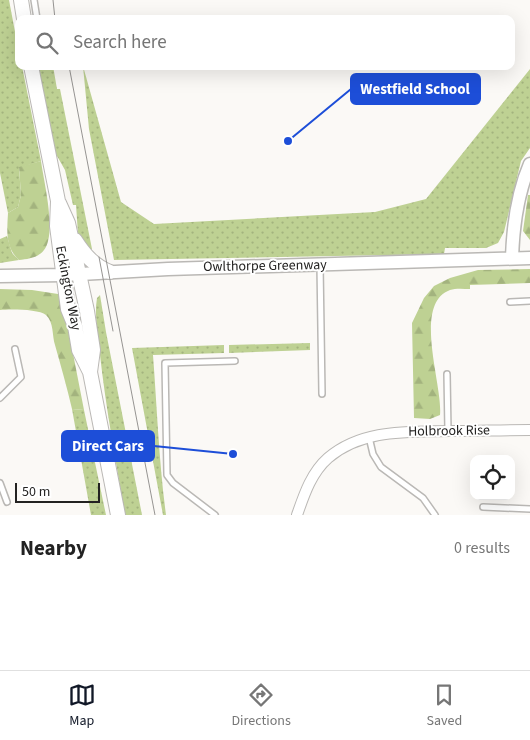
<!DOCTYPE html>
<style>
body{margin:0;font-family:"Source Sans 3",sans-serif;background:#f2f2f2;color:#222}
.controls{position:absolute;right:15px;bottom:15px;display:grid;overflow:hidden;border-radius:10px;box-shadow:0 5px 20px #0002}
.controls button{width:45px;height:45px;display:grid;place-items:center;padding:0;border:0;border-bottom:1px solid #e0e0e0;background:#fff;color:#222;font:25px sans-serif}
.scale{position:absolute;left:15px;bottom:12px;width:85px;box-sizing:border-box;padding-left:5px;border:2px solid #232221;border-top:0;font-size:14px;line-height:18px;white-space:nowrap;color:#232221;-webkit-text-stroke:4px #fff;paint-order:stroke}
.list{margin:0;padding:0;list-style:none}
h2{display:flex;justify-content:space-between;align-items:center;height:65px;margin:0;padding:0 20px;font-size:21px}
h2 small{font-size:16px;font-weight:400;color:#767676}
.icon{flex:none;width:28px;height:28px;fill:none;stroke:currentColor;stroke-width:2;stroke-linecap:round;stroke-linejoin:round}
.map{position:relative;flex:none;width:530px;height:515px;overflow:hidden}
.search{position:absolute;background:#fff;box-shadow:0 5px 20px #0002;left:15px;right:15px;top:15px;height:55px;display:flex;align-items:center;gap:12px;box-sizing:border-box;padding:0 18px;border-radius:10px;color:#767676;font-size:19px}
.sheet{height:155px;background:#fff}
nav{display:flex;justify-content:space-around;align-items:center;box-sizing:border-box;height:70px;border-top:1px solid #e0e0e0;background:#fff;font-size:14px;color:#767676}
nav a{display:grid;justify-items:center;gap:2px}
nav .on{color:#111827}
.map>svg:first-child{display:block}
</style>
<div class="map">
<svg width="530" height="515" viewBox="0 0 530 515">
<defs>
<pattern id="grass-dots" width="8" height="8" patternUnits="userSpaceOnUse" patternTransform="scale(1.25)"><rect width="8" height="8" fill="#bed193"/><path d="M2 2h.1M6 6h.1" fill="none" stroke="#a3b37e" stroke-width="1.8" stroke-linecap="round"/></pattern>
<pattern id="forest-firs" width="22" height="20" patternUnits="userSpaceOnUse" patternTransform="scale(1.25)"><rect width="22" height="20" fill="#bed193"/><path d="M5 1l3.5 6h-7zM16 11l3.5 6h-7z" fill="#a3b37e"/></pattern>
</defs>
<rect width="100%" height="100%" fill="#fbf9f6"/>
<path fill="url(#grass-dots)" d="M0,0h9l10,53v13h3l19,95 -22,7 2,27 -3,12 -10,6 -8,-40z
M37,66h16l4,23h3l32,160 -3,3 -11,-18 -2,-29h-3l-8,-35 -12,-21z
M83,66l38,136 33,22 221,-12 51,-13 104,-130v79l-9,13 -17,71 -6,11 -12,5h-41l-1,6 -330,6 -25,-131z
M7,236l5,17 7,7 -19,3v-24z
M100,295l6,37 36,183h-17c-9,-53 -19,-106 -25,-160 -2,-19 -6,-39 -3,-57z
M310,343v7l-81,3v-8z
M224,345v8l-71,2c4,53 6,107 13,160h-3l-31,-167z
M72,409l12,1 22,105h-15z"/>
<path fill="url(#forest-firs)" d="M41,161c3,22 16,72 3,89 -6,8 -16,9 -25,10 -14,-13 -12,-29 -11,-47l10,-6 3,-12 -2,-28z
M528,195h2v45l-7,-9z
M530,269v14l-60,2v4c-6,0 -14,-1 -20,1 -38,14 -7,95 -10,125l-10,4 -16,-1 -2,-95 12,-25 10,-12 16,-8 28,-8z
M0,289l32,1 26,4 4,3 22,113 -12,-1c-5,-21 -11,-43 -17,-64 -3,-9 -1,-23 -9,-30 -7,-6 -36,-6 -46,-5z"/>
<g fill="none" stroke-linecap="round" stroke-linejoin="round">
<g stroke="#bab8b5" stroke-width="8">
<path id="service" d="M34,0l3,19
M320,265l2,129
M510,302l20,-1
M447,374l1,57
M0,398l21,-21 -6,-28
M369,437l4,17 8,13 42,31 12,17
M0,483l7,19
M483,507l47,2
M215,515l-42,-32 -6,-8 -2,-112 70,-2"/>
</g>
<g stroke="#bab8b5" stroke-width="12">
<path id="minor" d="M297,515c7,-20 14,-42 31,-57 34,-29 79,-26 121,-27 27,0 54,-1 81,-1"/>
</g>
<g stroke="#bab8b5" stroke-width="15">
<path id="tertiary" d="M512,258c1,-32 5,-64 18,-94
M0,276l63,-1 105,-6 362,-11"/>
</g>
<g stroke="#bab8b5" stroke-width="16">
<path id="secondary" d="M21,0l3,19
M31,66l27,135 -1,25 11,83 7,17 4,24 11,22 28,143
M59,203l9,20 19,88 6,39 -3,22
M75,240c9,14 19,26 35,32"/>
</g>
<use href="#service" stroke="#fff" stroke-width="5"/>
<use href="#minor" stroke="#fff" stroke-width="10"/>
<use href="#tertiary" stroke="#fff" stroke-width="12"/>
<use href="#secondary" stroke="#fff" stroke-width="14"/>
<path stroke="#969492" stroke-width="1" d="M53,0l2,19
M69,66l86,449
M99,257l14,74"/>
</g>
<g text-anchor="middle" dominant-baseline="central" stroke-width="4" stroke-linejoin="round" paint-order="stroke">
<g font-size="14" fill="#232221" stroke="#fff">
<text transform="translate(265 266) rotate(-1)">Owlthorpe Greenway</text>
<text transform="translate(68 288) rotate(79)">Eckington Way</text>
<text transform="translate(449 431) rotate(-1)">Holbrook Rise</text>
</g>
</g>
<path fill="none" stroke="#1d4ed8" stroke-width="2" d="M288 141L351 89M233 454L154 446"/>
<g fill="#1d4ed8" stroke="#fff" stroke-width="2">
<circle cx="288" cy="141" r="5"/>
<circle cx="233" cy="454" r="5"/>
</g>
<g fill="#1d4ed8" stroke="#1d4ed8" stroke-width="2">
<rect x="351" y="74" width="129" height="30" rx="5"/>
<rect x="62" y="431" width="92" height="30" rx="5"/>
</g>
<g font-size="15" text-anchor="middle" font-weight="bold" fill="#fff">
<text x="415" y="94">Westfield School</text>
<text x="108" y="451">Direct Cars</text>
</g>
</svg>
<div class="controls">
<button><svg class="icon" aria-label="locate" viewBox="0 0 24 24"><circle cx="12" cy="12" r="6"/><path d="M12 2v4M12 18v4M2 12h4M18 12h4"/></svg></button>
</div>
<div class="scale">50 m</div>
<div class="search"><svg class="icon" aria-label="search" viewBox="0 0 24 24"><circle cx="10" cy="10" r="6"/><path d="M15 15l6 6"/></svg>Search here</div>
</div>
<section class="sheet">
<h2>Nearby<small>0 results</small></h2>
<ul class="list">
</ul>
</section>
<nav>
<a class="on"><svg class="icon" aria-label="map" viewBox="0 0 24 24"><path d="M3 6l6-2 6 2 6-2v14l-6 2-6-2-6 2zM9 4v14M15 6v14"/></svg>Map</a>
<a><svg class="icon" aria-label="directions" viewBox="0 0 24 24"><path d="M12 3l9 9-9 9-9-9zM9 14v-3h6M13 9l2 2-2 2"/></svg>Directions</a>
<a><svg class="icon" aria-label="saved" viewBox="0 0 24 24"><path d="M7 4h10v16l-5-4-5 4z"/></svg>Saved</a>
</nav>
